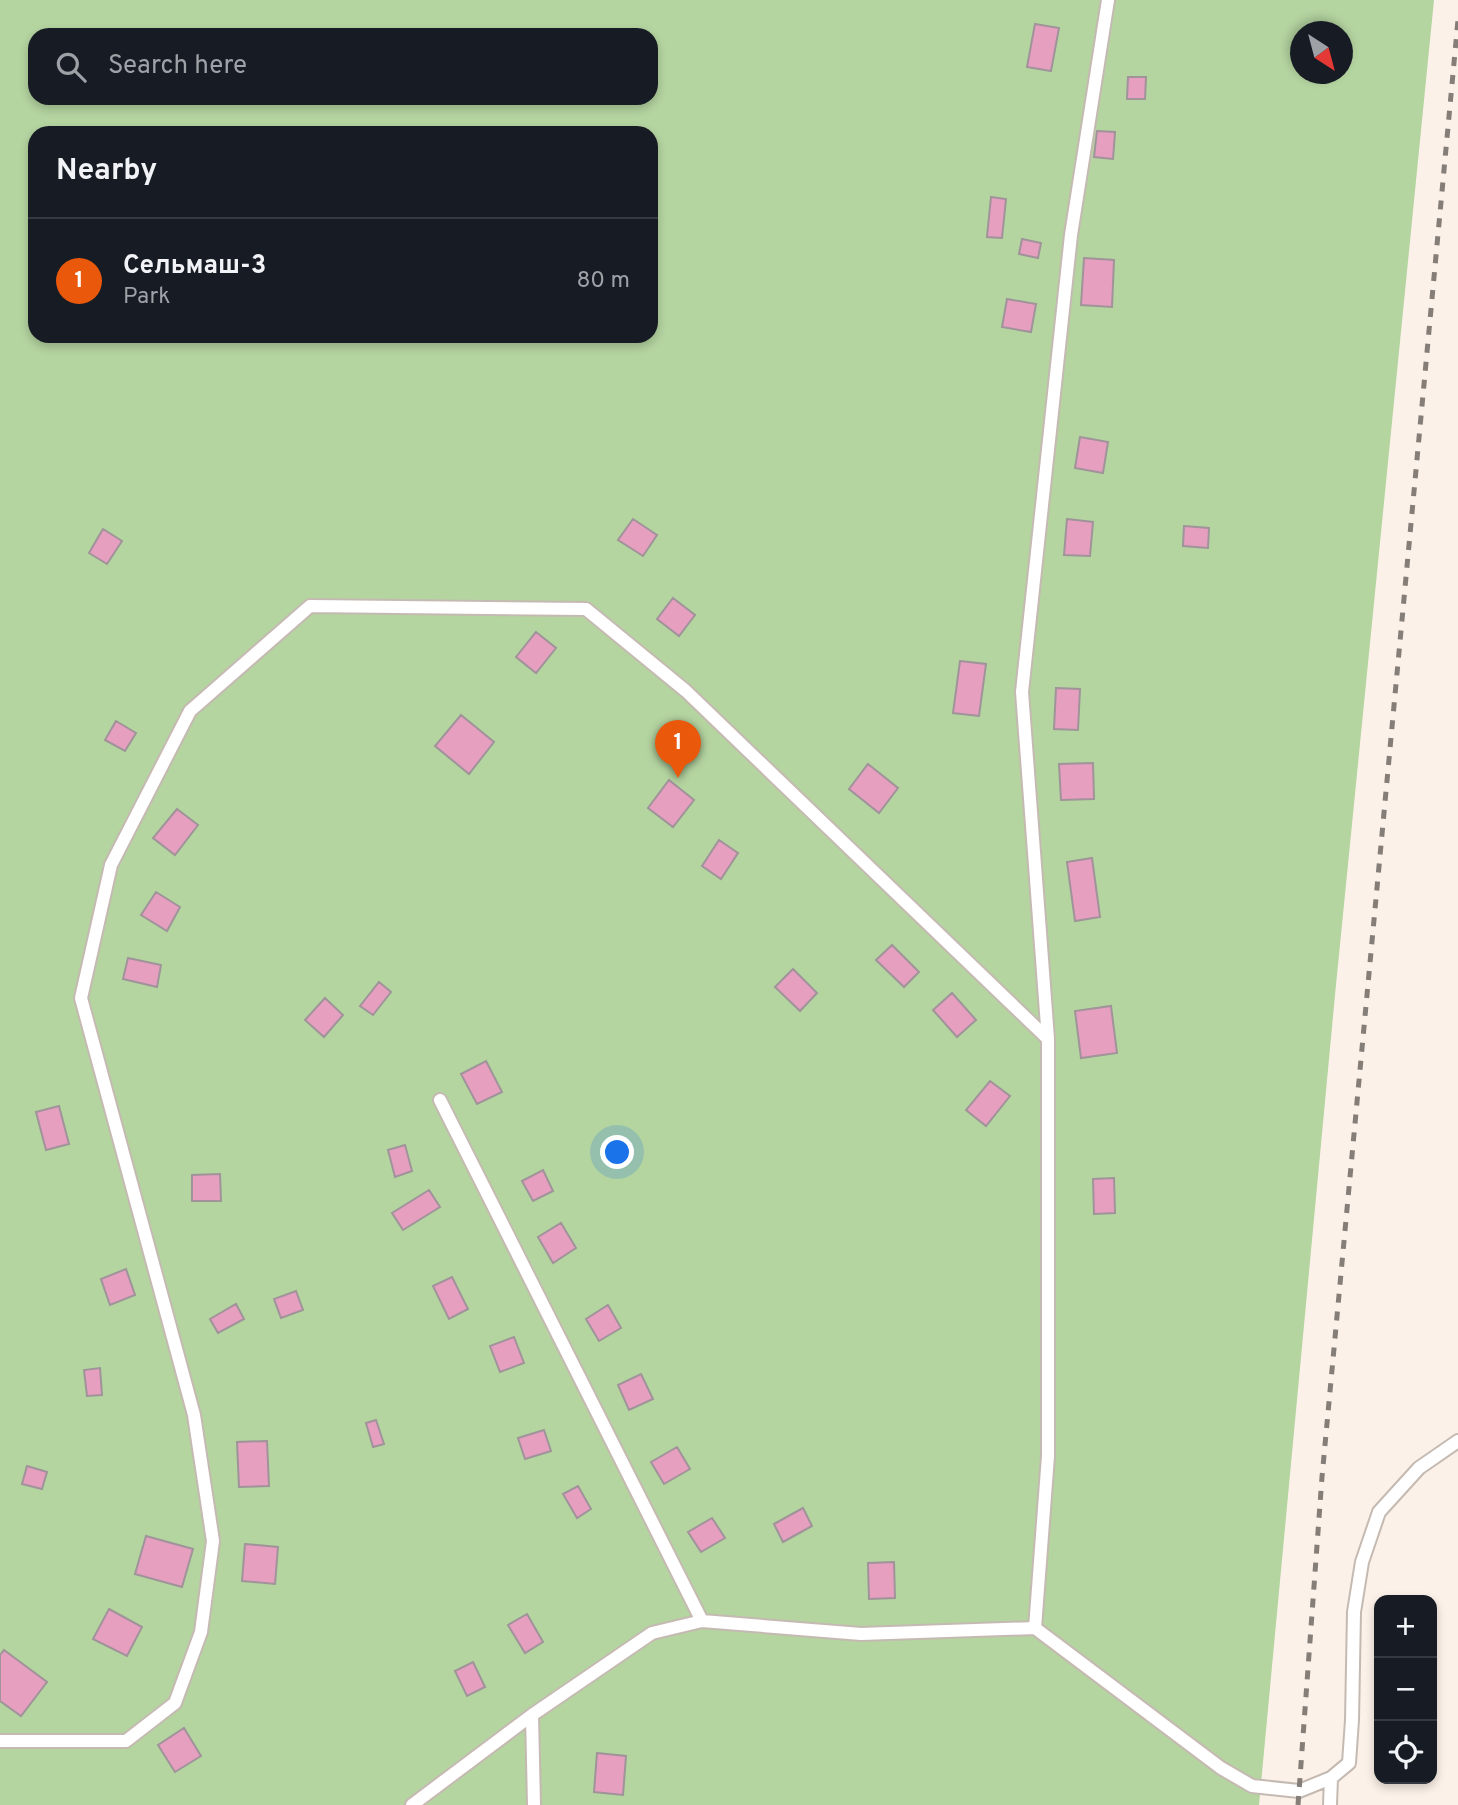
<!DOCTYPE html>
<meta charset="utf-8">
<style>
body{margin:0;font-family:Overpass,sans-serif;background:#20242c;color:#f1f3f6}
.controls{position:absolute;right:21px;bottom:21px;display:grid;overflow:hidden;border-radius:14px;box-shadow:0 4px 10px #0003}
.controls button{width:63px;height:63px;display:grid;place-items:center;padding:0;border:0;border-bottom:2px solid #363941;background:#171b24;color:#f1f3f6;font:35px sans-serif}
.compass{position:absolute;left:1290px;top:21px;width:63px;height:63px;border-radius:50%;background:#171b24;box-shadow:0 4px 10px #0003;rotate:144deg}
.you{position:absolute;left:618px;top:1153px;width:24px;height:24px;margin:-18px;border:5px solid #fff;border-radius:50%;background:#1a73e8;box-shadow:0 0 0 10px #1a73e833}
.badge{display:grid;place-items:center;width:46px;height:46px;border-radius:50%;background:#ea580c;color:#fff;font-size:23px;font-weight:700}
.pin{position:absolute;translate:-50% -58px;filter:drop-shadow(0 2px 4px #0008)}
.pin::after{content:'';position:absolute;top:37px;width:24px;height:21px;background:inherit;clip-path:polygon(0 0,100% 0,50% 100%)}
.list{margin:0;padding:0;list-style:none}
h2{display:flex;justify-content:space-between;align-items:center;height:91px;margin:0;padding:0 28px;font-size:30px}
h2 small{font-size:23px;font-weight:400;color:#9ea1a6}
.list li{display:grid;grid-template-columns:46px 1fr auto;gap:21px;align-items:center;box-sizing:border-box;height:126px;padding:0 28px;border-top:2px solid #363941}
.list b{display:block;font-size:26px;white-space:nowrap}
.list p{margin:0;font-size:23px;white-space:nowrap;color:#9ea1a6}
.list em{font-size:23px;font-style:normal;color:#9ea1a6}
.icon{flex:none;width:38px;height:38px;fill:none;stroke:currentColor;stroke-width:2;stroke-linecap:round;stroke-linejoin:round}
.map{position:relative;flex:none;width:1458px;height:1805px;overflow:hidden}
.search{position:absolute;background:#171b24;box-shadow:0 4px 10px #0003;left:28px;top:28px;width:630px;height:77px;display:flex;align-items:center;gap:18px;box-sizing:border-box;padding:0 24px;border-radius:21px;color:#9ea1a6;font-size:26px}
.panel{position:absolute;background:#171b24;box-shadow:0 4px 10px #0003;left:28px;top:126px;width:630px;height:217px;border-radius:21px}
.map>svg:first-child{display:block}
</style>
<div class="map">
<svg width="1458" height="1805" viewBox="0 0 1458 1805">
<rect width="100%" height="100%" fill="#fcf1e8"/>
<path fill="#b4d4a0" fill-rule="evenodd" d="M0,0h1434l-99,995 -76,810h-1259zM1300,32h42v42h-42zM35,35h616v63h-616zM35,133h616v203h-616z"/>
<path fill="#e79fc0" stroke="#a09399" stroke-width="2" d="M1035,24l24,4 -8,43 -24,-4z
M1128,77h18l-1,22h-18z
M1097,131l18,1 -2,27 -19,-2z
M991,197l15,2 -4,39 -15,-1z
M1022,239l19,4 -3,15 -19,-4z
M1084,258l30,2 -2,47 -31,-2z
M1007,299l29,5 -5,28 -29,-5z
M1080,437l28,5 -5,31 -28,-5z
M633,519l24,16 -14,21 -25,-16z
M1067,519l26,3 -3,34 -26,-1z
M1184,526l25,2 -1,20 -25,-2z
M103,529l19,12 -15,23 -18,-11z
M673,598l22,17 -16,21 -22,-17z
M536,632l20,16 -20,25 -20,-16z
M960,661l26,3 -7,52 -26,-3z
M1056,688l24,1 -2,41 -24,-1z
M461,715l33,27 -25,32 -34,-28z
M116,721l20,12 -11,18 -20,-11z
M1093,763l1,36 -33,1 -2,-36z
M868,764l30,24 -19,25 -30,-24z
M669,780l25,20 -21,27 -25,-19z
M177,809l21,16 -23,30 -22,-17z
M719,840l19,13 -17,26 -19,-13z
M1092,858l8,59 -25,4 -8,-59z
M156,892l24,15 -13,24 -26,-16z
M892,945l27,27 -15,15 -28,-27z
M128,958l33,7 -4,22 -34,-8z
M793,969l24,24 -17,18 -25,-24z
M379,982l12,10 -18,23 -13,-9z
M952,993l24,27 -19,17 -24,-27z
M325,998l18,17 -19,22 -19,-17z
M1111,1006l6,47 -36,5 -6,-47z
M486,1061l16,31 -25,12 -16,-30z
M990,1081l20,15 -24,30 -20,-16z
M59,1106l10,38 -23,6 -10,-38z
M405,1145l7,26 -17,6 -7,-27z
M543,1170l10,21 -20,10 -11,-20z
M220,1174l1,27h-29v-26z
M1114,1178l1,35 -21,1 -1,-35z
M429,1190l11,17 -37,23 -11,-17z
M561,1223l15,25 -23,15 -15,-26z
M126,1269l9,26 -25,10 -9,-26z
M452,1277l16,32 -19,10 -16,-33z
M296,1291l7,19 -22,8 -7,-19z
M236,1304l8,15 -26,14 -8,-14z
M608,1305l13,23 -22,13 -13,-22z
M514,1337l10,26 -24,9 -10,-26z
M100,1368l2,27 -15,1 -3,-26z
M641,1374l12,25 -24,11 -11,-25z
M376,1420l8,24 -11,3 -7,-24z
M544,1430l7,21 -26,8 -7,-21z
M267,1441l2,45 -30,1 -2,-45z
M677,1447l13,22 -26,15 -13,-22z
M27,1466l20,6 -5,17 -20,-5z
M578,1486l13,23 -14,9 -14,-24z
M803,1508l9,18 -29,16 -9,-18z
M712,1518l13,20 -24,14 -13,-20z
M146,1536l47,13 -11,38 -47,-13z
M245,1544l33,3 -3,37 -33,-3z
M894,1562l1,36 -26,1 -1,-36z
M109,1609l33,18 -15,29 -34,-17z
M527,1614l16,28 -18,11 -17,-28z
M4,1650l43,32 -26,34 -21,-15v-46z
M473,1662l12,25 -18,9 -12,-25z
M184,1728l17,28 -26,16 -17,-27z
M597,1753l29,3 -3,39 -29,-3z"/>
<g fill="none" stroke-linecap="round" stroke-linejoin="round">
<g stroke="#c5bab2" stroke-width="16">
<path id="service" d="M440,1100l262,521
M1035,1628l13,-172v-417l-26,-347 49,-457 37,-235
M532,1715l2,90
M0,1741h126l49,-38 26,-71 12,-91 -19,-126 -113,-417 30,-133 79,-154 120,-105 276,3 100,82 362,348
M412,1805l120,-90 120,-82 50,-12 159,13 174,-6 186,140 31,18 47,5 32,-13 18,-15 3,-43 2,-108 8,-50 17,-50 40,-44 39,-27
M1330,1805l1,-27"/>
</g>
<use href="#service" stroke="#fff" stroke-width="12"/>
<path stroke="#857e78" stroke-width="5" stroke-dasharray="9 9" stroke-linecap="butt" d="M1298,1805l24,-328 136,-1457"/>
</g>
</svg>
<div class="controls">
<button>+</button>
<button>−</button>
<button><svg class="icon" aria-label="locate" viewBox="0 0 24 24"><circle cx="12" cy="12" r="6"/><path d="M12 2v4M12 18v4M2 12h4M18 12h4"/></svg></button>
</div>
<svg class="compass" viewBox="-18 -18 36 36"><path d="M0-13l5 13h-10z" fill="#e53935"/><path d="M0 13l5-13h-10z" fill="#9ea1a6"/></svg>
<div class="you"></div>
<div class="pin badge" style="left:678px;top:778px">1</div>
<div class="search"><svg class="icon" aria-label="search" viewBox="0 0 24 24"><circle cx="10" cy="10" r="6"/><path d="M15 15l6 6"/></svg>Search here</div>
<section class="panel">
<h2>Nearby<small></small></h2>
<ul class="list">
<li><span class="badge">1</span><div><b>Сельмаш-3</b><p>Park</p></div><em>80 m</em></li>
</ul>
</section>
</div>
